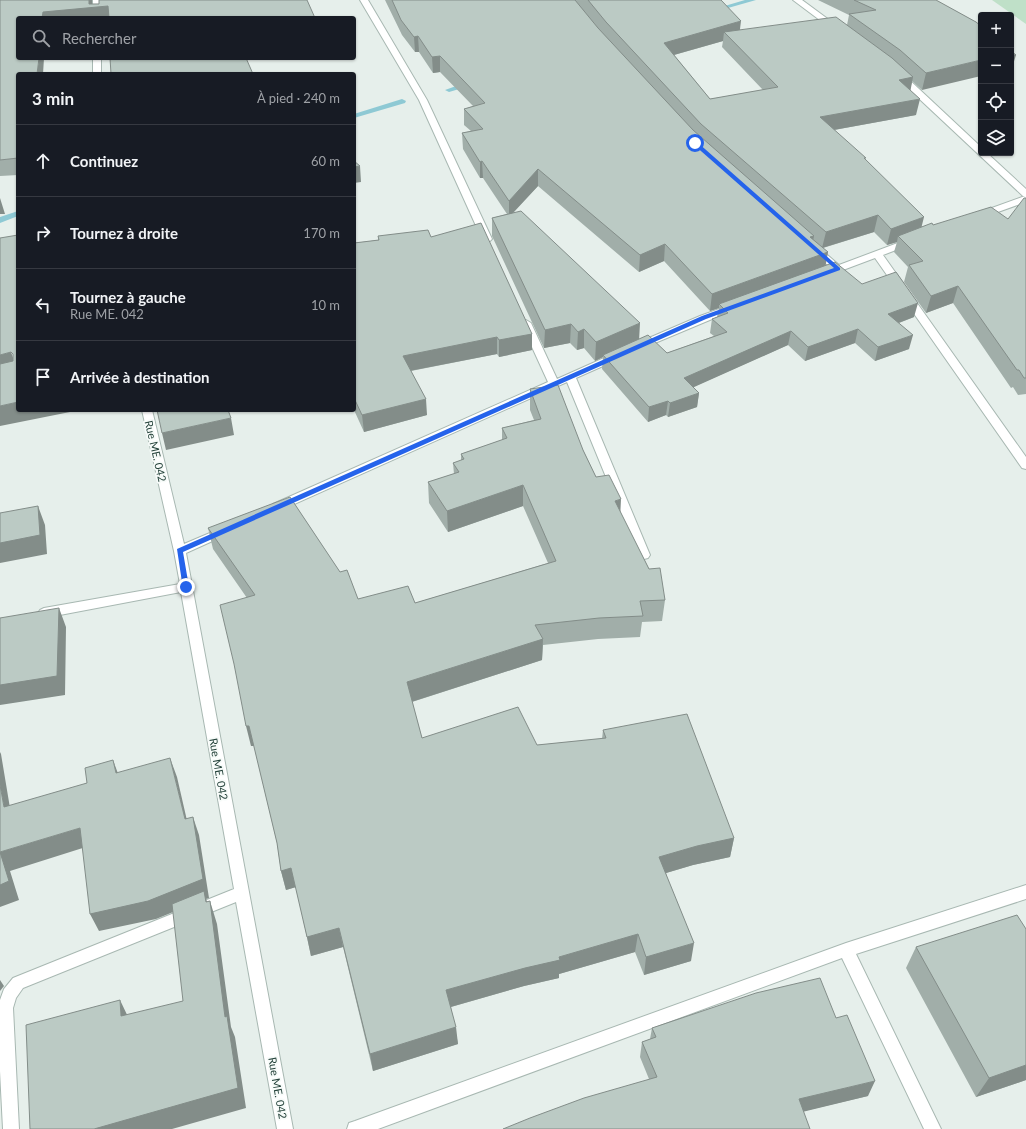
<!DOCTYPE html>
<html lang="fr">
<meta charset="utf-8">
<style>
body{margin:0;font-family:Lato,sans-serif;background:#242831;color:#f1f3f6}
.controls{position:absolute;right:12px;top:12px;display:grid;overflow:hidden;border-radius:4px;box-shadow:0 1px 3px #0004}
.controls button{width:36px;height:36px;display:grid;place-items:center;padding:0;border:0;border-bottom:1px solid #363941;background:#171b24;color:#f1f3f6;font:20px sans-serif}
.stop{position:absolute;width:12px;height:12px;margin:-9px;border:3px solid #2563eb;border-radius:50%;background:#fff}
.stop.end{background:#2563eb;border-color:#fff;box-shadow:0 1px 4px #0008}
.list{margin:0;padding:0;list-style:none}
h2{display:flex;justify-content:space-between;align-items:center;height:52px;margin:0;padding:0 16px;font-size:17px}
h2 small{font-size:13px;font-weight:400;color:#9ea1a6}
.list li{display:grid;grid-template-columns:26px 1fr auto;gap:12px;align-items:center;box-sizing:border-box;height:72px;padding:0 16px;border-top:1px solid #363941}
.list b{display:block;font-size:15px;white-space:nowrap}
.list p{margin:0;font-size:13px;white-space:nowrap;color:#9ea1a6}
.list em{font-size:13px;font-style:normal;color:#9ea1a6}
.icon{flex:none;width:22px;height:22px;fill:none;stroke:currentColor;stroke-width:2;stroke-linecap:round;stroke-linejoin:round}
.map{position:relative;flex:none;width:1026px;height:1129px;overflow:hidden}
.search{position:absolute;background:#171b24;box-shadow:0 1px 3px #0004;left:16px;top:16px;width:340px;height:44px;display:flex;align-items:center;gap:10px;box-sizing:border-box;padding:0 14px;border-radius:4px;color:#9ea1a6;font-size:15px}
.panel{position:absolute;background:#171b24;box-shadow:0 1px 3px #0004;left:16px;top:72px;width:340px;height:340px;border-radius:4px}
.map>svg:first-child{display:block}
</style>
<div class="map">
<svg width="1026" height="1129" viewBox="0 0 1026 1129">
<rect width="100%" height="100%" fill="#e6efeb"/>
<path fill="#bfe0c8" d="M992,0h34v24z"/>
<g fill="none" stroke-linecap="round" stroke-linejoin="round">
<path fill="#8ec9d4" fill-rule="evenodd" d="M745,0h11l-42,12 -3,-2z
M470,81h3v4l-24,7 -4,-2z
M402,99l4,2 -1,2 -51,15v-4z
M18,211v5l-18,7v-6z"/>
<g stroke="#a8b8b2" stroke-width="2">
<path id="minor" d="M93,0h8v18h-8z
M360,0h8l59,100 65,139 -2,2 -3,1 -5,-3 -63,-139z
M793,0h9l38,28 -4,2h-3z
M93,58h8v16h-8z
M897,74h6l78,73v6h6l39,36v13l-42,15h-6l-2,-2 2,-2 47,-17h-2l-126,-118z
M911,238l3,1 2,2 -2,2 -31,12 143,202v12l-4,-1 -147,-210 -48,18 -5,-3 9,-5 -21,-19 2,-2h6l21,18z
M733,304l3,1 2,2 -2,2 -93,39h-8l-1,-2 1,-2 65,-28z
M526,320l5,3 26,56 56,-25 4,-1 5,3 -1,2 -45,20 74,177 -2,3 -4,1 -4,-1 -2,-3 -71,-173 -286,128h-8l-2,-3 2,-3 275,-122 -27,-59z
M142,410h10l32,134 40,-17 4,1 2,3 -2,3 -42,19 107,576h-16l-41,-227 -213,86 -7,10 -3,10 6,121h-16l-3,-58v-71l4,-11 9,-11 221,-89 -53,-297 -137,26 -4,-2 -2,-3 2,-3 4,-2 136,-24 -6,-33z
M1026,885v14l-170,55 85,175h-17l-82,-171 -464,171h-31l2,-6 6,-2 491,-178z"/>
</g>
<use href="#minor" fill="#fff" fill-rule="evenodd"/>
</g>
<path fill="#a1aea9" fill-rule="evenodd" d="M0,0h92v4l215,-4 -289,18v157l-18,1z
M385,0h336l19,30 107,-5 2,-10 -31,-15h117l41,22 -54,68 -10,-9 -2,9 6,25 -82,15 31,30 57,67 11,-2 75,-6 18,-21v196l-8,1 -5,-8 -2,1 -58,-85 -27,10 -22,-31 4,-15 -14,-15 3,-10 -10,3 -13,-13 -51,16 5,4 -3,13 37,19 52,33 -15,6 10,26 -34,12 -20,-18 -50,18 -17,-16 -95,42 6,6 -2,14 -29,10 -2,-2 -18,7 -46,-53 1,-12 -8,4 -11,-13 -7,2 -7,-7 -26,5 -52,-112v-18l15,-4 -24,-36h-3l-17,-29 -1,-16 9,-2 -7,-6v-16l9,-3 -33,-34 -7,1 -14,-21h-4l-13,-17zM723,41l-1,6 41,43 -53,9 -36,-44zM538,186l101,86 25,-11 46,50 9,-3 -2,9 -5,2 -2,14 4,3 -47,17 -28,-14 -125,-127z
M378,236l53,1 101,97v16l-33,7 -2,-3 -86,17 16,44 -63,17 -10,-22v-167l24,-3z
M530,389l53,61 13,27 24,35 45,88 -3,21 -20,1 -2,15 -42,2 -55,6 -1,15 -130,42 10,36 115,7 65,-6 1,-9 131,108 -4,19 -37,8 -27,8 25,88 -47,14 -9,-23 -76,22v4l-35,8 -73,21 7,37 -85,27 -30,-124 -32,9 -15,-69 -10,3 -5,-19 -4,-28 -23,-97h-3l-4,-148 -34,-49 -5,-21 150,71 57,4 133,-40 -25,-57 -75,26 -19,-29 -1,-21 26,-8 -1,-11 8,-2v-7l41,-14v-12l32,-8 -4,-10z
M1026,929v151l-50,17 -70,-129 10,-21z
M652,1028l216,68 -64,15 -155,-32 -9,-22 2,-15 8,-3z"/>
<path fill="#838d89" d="M89,0h3v7l16,-1 3,12h-69l1,-6 46,-8z
M741,21l-2,16 -15,-5 -1,9 -60,17 1,-15z
M418,36l1,16h-4l-1,-15z
M1011,55h5l-5,16z
M440,56v16l-7,1 -1,-16z
M39,58h5l-1,16h-6z
M981,60v16l-59,14 4,-17z
M913,77l-3,16 -11,-13z
M920,99l-4,16 -99,18 3,-16z
M482,161l1,17h-3v-16z
M360,166l1,16 -7,1v-16z
M538,169v17l-29,31v-16z
M0,198l5,16h-5z
M878,215l-4,17 -52,16 4,-16z
M924,217l-4,16 -22,3 -1,6 -10,3 4,-16z
M814,236l-3,16 -1,-15z
M665,244l-1,17 -25,11 1,-17z
M828,252l-3,17 -106,35v4l-9,3 2,-17z
M958,286l-5,17 -27,10 5,-17z
M918,303l-4,14 -29,11 3,-14z
M640,323l-1,18 -36,14v2l-8,4 1,-19z
M571,324l-1,19 -26,5 1,-18z
M584,329v19l-7,2 1,-18z
M858,329l-3,14 -50,18 3,-14z
M791,331l-3,14 -105,47 1,-14z
M532,334v16l-33,7v-17z
M913,335l-4,14 -34,12 3,-14z
M497,337v17l-93,18 -1,-16z
M11,352l7,20 -18,3v-20z
M699,393l-2,14 -29,10 2,-14z
M426,399l1,16 -63,17 -2,-17z
M668,401l-2,14 -18,7 1,-15z
M18,402v8h62l-80,16v-20z
M231,418l3,17 -68,15 -4,-17z
M523,485v21l-75,26 -1,-21z
M621,499l-1,21 -5,-19z
M38,506l7,19 2,29 -47,9v-20z
M59,608l7,19 -1,68 -65,10v-20z
M543,639l-1,21 -134,43 -1,-21z
M246,726h3l5,20h-3z
M0,752l1,2 12,72 -9,-19 -4,-22z
M170,758l7,19 14,61 -6,-19z
M113,760l7,19 -4,-6z
M193,817l6,18 10,63 -3,1 5,14 -1,-12 7,23 14,103 4,10 11,71 -74,21h-78l131,-112 -20,-118 -49,20 -57,12 -9,-17z
M80,828l9,18 -79,25 9,29 -19,7v-55z
M734,838l-4,19 -37,8 -37,11 3,-19 38,-11z
M291,868l5,19 -10,3 -5,-19z
M339,928l4,19 -32,9 -4,-19z
M638,934l-3,18 -76,22v4l-35,8 -77,22 -1,-18z
M694,943l-3,18 -47,14 2,-18z
M0,980l4,6 -4,5z
M120,1000l10,21 -9,-5z
M456,1027l2,17 -85,27 -3,-17z
M1026,1065v15l-50,17 13,-19z
M875,1081l-7,15 -74,18 5,-15z"/>
<path fill="#bbcac4" stroke="#838d89" d="M0,0h89v4h10v-4h208l8,18h-206l-1,-12 -65,6 -1,6h-24v40h21l-2,16h-19v84l-18,2z
M392,0h183l23,28 95,102 121,106 -4,1 18,15 -116,42 -47,-50 -25,11 -102,-86 -29,32 -27,-40 -2,1 -18,-29 21,-4 -19,-20 21,-6 -45,-47 -8,1 -14,-21 -4,1 -13,-17z
M588,0h133l20,21 -77,22 46,56 68,-12 -54,-55 112,-15 56,41 21,19 -14,3 21,19 -100,18 46,41h-2l60,59 -33,12 -13,-14 -52,17 -125,-108 -95,-102z
M854,0h82l40,22 5,4v34l-55,13 -26,-23 -51,-36 27,-4z
M1011,51l5,4h-5z
M110,58h136l7,16h-142z
M354,161l6,5 -6,1z
M1024,198h2v180h-2l-5,-8h-2l-59,-84 -27,10 -22,-31 14,-4 -25,-25 34,-13 1,2 58,-18 17,12z
M521,211l119,112 -44,19 -12,-13 -6,3 -7,-8 -26,6 -53,-112z
M481,223l51,111 -33,6 -2,-3 -94,19 23,43 -64,16 -8,-17v-155l25,-3 -1,-4 50,-6 3,7z
M18,235v167l-18,4v-42l13,-3v-7l-2,-2 -11,3v-117z
M835,262l27,22 34,-12 22,31 -30,11 25,21 -35,12 -20,-18 -50,18 -17,-16 -107,47 15,15 -29,10 -2,-2 -19,6 -46,-52 45,-20 19,18 60,-21 -15,-13 16,-6 -9,-9z
M558,385l25,65 13,27 13,-2 12,24 -6,2 34,68 11,-1 5,32 -25,1 3,15 -44,2 -64,7 8,14 -136,43 15,56 96,-31 19,38 69,-7 -3,-8 84,-16 47,124 -37,8 -38,11 35,86 -48,14 -8,-23 -79,23 1,3 -35,8 -79,22 10,37 -86,27 -31,-126 -32,9 -16,-69 -10,3 -4,-28 -28,-117h-3l-12,-62 -14,-59 35,-10 -47,-67 82,-31 50,75 7,-2 11,29 50,-13 7,17 141,-42 -33,-76 -76,26 -19,-29 31,-10 -6,-9 11,-4 -3,-5 46,-16 -5,-10 39,-9 -11,-30z
M157,410h71l3,8 -69,15z
M38,506l2,29 -40,8v-30z
M59,608l-2,68 -57,9v-67z
M170,758l15,61 8,-2 10,62 -55,22 -58,13 -10,-86 -80,24 9,29 -9,4v-100l4,22 83,-24 -2,-15 28,-8 3,13z
M204,891l2,11 4,-1 15,116 2,-1 11,72 -144,41h-64l-4,-104 94,-25 1,16 62,-15 -11,-97z
M1017,915l9,14v136l-37,13 -73,-131z
M820,978l16,40 11,-3 28,66 -76,18 11,30h-307l27,-11 54,-20 73,-21 -15,-35 14,-5 -4,-9 104,-35z"/>
<path fill="#2563eb" d="M693,142h4l143,126v2l-134,49 -523,233 6,35 -3,3 -3,-1 -6,-40 525,-233 132,-48 -141,-124z"/>
<g text-anchor="middle" dominant-baseline="central" stroke-width="3.5" stroke-linejoin="round" paint-order="stroke">
<g font-size="11" fill="#24423a" stroke="#f7fbf9">
<text transform="translate(156 451) rotate(77)">Rue ME. 042</text>
<text transform="translate(219 769) rotate(80)">Rue ME. 042</text>
<text transform="translate(278 1088) rotate(80)">Rue ME. 042</text>
</g>
</g>
</svg>
<div class="controls">
<button>+</button>
<button>−</button>
<button><svg class="icon" aria-label="locate" viewBox="0 0 24 24"><circle cx="12" cy="12" r="6"/><path d="M12 2v4M12 18v4M2 12h4M18 12h4"/></svg></button>
<button><svg class="icon" aria-label="layers" viewBox="0 0 24 24"><path d="M12 4l9 5-9 5-9-5zM3 14l9 5 9-5"/></svg></button>
</div>
<div class="stop" style="left:695px;top:143px"></div>
<div class="stop end" style="left:186px;top:587px"></div>
<div class="search"><svg class="icon" aria-label="search" viewBox="0 0 24 24"><circle cx="10" cy="10" r="6"/><path d="M15 15l6 6"/></svg>Rechercher</div>
<section class="panel">
<h2>3 min<small>À pied · 240 m</small></h2>
<ul class="list">
<li><svg class="icon" aria-label="ahead" viewBox="0 0 24 24"><path d="M12 20V5M6 11l6-6 6 6"/></svg><div><b>Continuez</b></div><em>60 m</em></li>
<li><svg class="icon" aria-label="right" viewBox="0 0 24 24"><path d="M7 20v-9h11M14 6l5 5-5 5"/></svg><div><b>Tournez à droite</b></div><em>170 m</em></li>
<li><svg class="icon" aria-label="left" viewBox="0 0 24 24"><path d="M17 20v-9H6M10 6l-5 5 5 5"/></svg><div><b>Tournez à gauche</b><p>Rue ME. 042</p></div><em>10 m</em></li>
<li><svg class="icon" aria-label="arrive" viewBox="0 0 24 24"><path d="M6 21V4h12l-3 4 3 4H6"/></svg><div><b>Arrivée à destination</b></div></li>
</ul>
</section>
</div>
